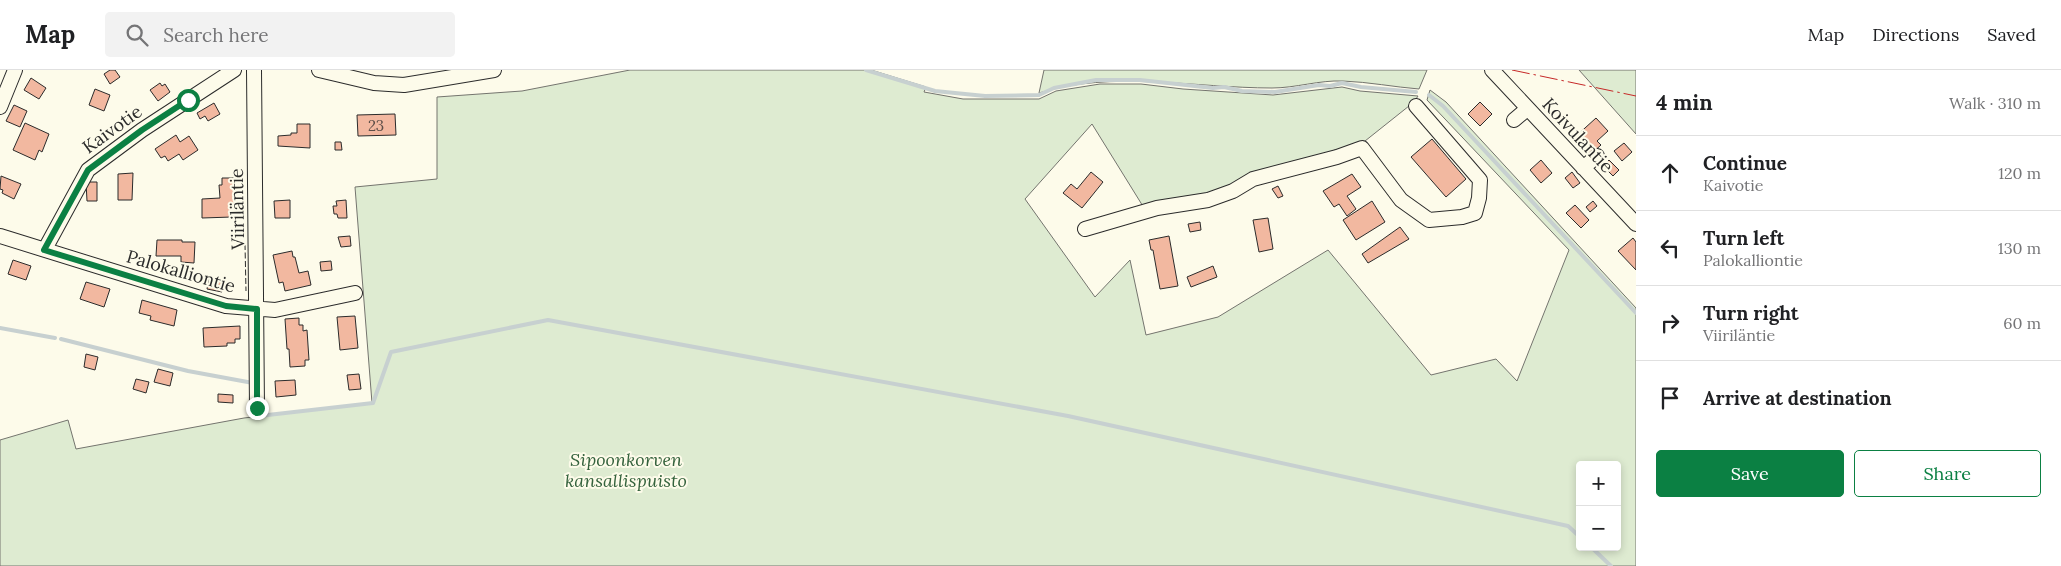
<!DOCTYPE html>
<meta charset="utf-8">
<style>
body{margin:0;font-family:Lora,serif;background:#f2f2f2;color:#202124}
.controls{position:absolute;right:15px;bottom:15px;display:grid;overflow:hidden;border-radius:5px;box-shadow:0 2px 8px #0003}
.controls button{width:45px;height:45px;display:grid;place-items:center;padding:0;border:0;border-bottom:1px solid #e0e0e0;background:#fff;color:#202124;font:25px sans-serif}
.stop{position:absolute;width:15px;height:15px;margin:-11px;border:4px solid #0b8043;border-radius:50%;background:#fff}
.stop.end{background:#0b8043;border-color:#fff;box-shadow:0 1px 5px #0008}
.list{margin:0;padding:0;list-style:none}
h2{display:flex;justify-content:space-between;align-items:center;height:65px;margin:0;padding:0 20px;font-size:21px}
h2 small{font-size:16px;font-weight:400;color:#757577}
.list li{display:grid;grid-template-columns:32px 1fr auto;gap:15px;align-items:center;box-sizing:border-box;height:75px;padding:0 20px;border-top:1px solid #e0e0e0}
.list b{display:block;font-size:19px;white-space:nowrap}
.list p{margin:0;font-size:16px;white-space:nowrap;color:#757577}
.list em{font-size:16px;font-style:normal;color:#757577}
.actions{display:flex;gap:10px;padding:15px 20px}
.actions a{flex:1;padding:11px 0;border:1px solid #0b8043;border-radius:5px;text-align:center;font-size:18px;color:#0b8043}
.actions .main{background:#0b8043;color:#fff}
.icon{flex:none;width:28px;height:28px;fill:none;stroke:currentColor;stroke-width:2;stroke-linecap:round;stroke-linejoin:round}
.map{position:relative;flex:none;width:1636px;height:496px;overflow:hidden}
header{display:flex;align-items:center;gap:30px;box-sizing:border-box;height:70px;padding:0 25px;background:#fff;border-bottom:1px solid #e0e0e0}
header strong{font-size:24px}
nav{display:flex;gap:28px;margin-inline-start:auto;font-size:18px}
.search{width:350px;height:45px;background:#f2f2f2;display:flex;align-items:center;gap:12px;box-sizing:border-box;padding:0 18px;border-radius:5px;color:#757577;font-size:19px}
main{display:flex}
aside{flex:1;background:#fff}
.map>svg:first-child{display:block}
</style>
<header>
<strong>Map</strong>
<div class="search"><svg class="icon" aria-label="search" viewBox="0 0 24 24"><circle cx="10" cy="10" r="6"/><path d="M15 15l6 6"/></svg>Search here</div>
<nav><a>Map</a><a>Directions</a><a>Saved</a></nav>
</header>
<main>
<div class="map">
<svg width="1636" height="496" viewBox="0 0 1636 496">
<rect width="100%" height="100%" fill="#fdfbea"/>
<path fill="#deebd1" stroke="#74746e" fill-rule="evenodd" d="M630,0h241l55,17 -2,5 39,7h76l17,-8 44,-7h41l42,5 90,6 69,-8 18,4 58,5 -4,6 -54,43 -211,71 -57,-92 -67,75 70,98 35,-37 16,75 72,-18 110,-67 103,125 65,-16 21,22 52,-131 -142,-150 3,-10 16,12 190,206v258h-1636v-126l68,-20 8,29 168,-31 128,-15 -17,-216 82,-8v-82l85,-6zM1580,395h37v82h-37z
M1044,0h383l-8,19c-25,-2 -50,-7 -76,-8 -24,-1 -47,7 -71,7 -77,0 -160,-18 -233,5z
M1579,0h57v64z"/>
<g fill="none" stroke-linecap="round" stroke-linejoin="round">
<path stroke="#c7d0d0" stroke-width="4" d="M866,0l69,21 50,5 54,-1 15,-7 42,-8h44l73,8 11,-1 18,4 33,1 44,-7 11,1 12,-3 19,4 55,5
M1429,25l14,11 193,207
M0,258l55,10
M61,269l127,32 65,12
M259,339v7l114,-13 18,-51 157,-32 520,96 500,110 12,11
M1591,477l20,19"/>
</g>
<path fill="#f2b8a0" stroke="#2b2b2b" d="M110,0h5l5,7 -10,7 -6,-10z
M31,8l15,10 -7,11 -15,-9z
M160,13l2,3 3,-2 5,8 -12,9 -8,-11z
M95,19l15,6 -6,16 -15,-6z
M1480,32l12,12 -12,12 -12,-12z
M214,33l6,11 -12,7 -3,-5 -5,3 -3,-6z
M14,35l13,6 -7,16 -14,-6z
M395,44l1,21 -38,1 -1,-21z
M1596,48l12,13 -11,10 4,4 -11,10 -16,-17z
M25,53l24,11 -7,18 -3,-2 -4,10 -22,-10z
M297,54h13v24l-32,-2v-10l13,-1v-2h6z
M176,65l4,7 9,-6 9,14 -15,10 -4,-6 -11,7 -3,-5 -4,2 -6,-9z
M1432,69l34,40 -20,18 -35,-40z
M335,72h6l1,8h-7z
M1624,73l8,9 -10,9 -8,-10z
M1541,90l11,13 -11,10 -11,-13z
M1609,90l10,10 -6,6 -10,-10z
M1091,102l12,10 -21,26 -19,-15 8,-9 6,5z
M1572,102l8,11 -7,5 -8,-10z
M133,103l-1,27h-14v-26z
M1352,104l9,13 -14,9 9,13 -9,7 -8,-12 -5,3 -11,-16z
M1,106l20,8 -7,15 -12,-6 1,-3 -3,-1z
M222,108h12l1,25 -4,1 1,13 -30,1v-19l18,-1 -1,-13h3z
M86,112h11v19h-10z
M1278,116l5,10 -5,2 -6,-9z
M290,130v18h-15l-1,-17z
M346,130l1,18h-9l-1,-4h-3l-1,-8h4l-1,-5z
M1372,131l13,21 -29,18 -13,-20z
M1593,131l4,5 -7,6 -4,-5z
M1575,135l14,15 -8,8 -15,-15z
M1268,148l5,31 -14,3 -6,-32z
M1200,152l1,8 -11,2 -2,-8z
M1400,157l9,12 -41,24 -6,-9z
M350,166l1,10 -10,1 -3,-10z
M1169,166l9,50 -18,3 -7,-39h-2l-2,-10z
M1633,168l3,4v28l-18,-19z
M157,170h25v2h13l-1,21 -13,-1v-6h-25z
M292,181l1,6h2l4,16 9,-2 3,14 -26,6 -2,-9 -4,1 -6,-28z
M13,190l18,6 -5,14 -18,-6z
M331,191l1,9 -11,1 -1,-9z
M1213,196l4,11 -26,10 -4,-10z
M209,209l15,3 -2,10 -15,-3z
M86,212l24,7 -6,18 -24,-8z
M142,230l35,10 -3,16 -24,-6 1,-4 -12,-3z
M355,246l3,32 -18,2 -3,-33z
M299,248v7h4v6l4,-1 2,30h-4v6l-15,1 -1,-18h-2l-2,-30z
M240,256v13h-5v4h-8v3l-23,1 -1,-19z
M86,284l12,3 -3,13 -11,-3z
M158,299l15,4 -3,13 -16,-4z
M359,304l2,15 -12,1 -2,-15z
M136,309l13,3 -3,11 -13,-4z
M295,310l1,15 -20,2 -1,-16z
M218,324l15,1v8l-15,-1z"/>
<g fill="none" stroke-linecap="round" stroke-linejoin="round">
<g stroke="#2b2b2b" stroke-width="16">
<path id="minor" d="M254,0l3,338
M319,0l55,13 30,2 90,-15
M1492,0l144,154
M0,37l15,-37
M1514,50l13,-11
M1583,98l14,-12
M1085,159l72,-21 51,-8 25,-9 20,-12 84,-22 25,-9 39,52 28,20 33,-3 13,-4 4,-15 1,-18 -64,-74
M0,166l226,70 49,4 80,-17
M45,179l43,-79 54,-40 92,-60"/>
</g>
<use href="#minor" stroke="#fdfbea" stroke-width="14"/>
<path stroke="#2b2b2b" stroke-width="1" stroke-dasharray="6 2.5" stroke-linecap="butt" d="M245,174l1,47"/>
<path stroke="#c62828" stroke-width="1" stroke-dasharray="18 4 2.5 4" stroke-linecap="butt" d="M1512,0l124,26"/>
</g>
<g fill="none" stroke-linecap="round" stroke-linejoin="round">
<path stroke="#0b8043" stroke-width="6" d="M188,30l-46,30 -54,40 -44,80 182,56 31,3v99"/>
</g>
<g text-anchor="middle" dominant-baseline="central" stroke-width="4" stroke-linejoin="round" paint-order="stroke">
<g font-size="15" fill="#5d4e48">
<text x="376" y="55">23</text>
</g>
<g font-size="18" fill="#2b2b2b" stroke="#fdfbea">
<text transform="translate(112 59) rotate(-36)">Kaivotie</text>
<text transform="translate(1578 65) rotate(47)">Koivulantie</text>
<text transform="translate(237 139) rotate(-91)">Viiriläntie</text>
<text transform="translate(181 201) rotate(16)">Palokalliontie</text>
</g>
<g font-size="18" font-style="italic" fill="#34623c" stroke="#fdfbea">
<text x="626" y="389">Sipoonkorven<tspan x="626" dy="21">kansallispuisto</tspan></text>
</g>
</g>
</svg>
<div class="controls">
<button>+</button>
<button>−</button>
</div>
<div class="stop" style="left:188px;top:30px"></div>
<div class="stop end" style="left:257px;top:338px"></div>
</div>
<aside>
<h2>4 min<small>Walk · 310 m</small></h2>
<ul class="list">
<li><svg class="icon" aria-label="ahead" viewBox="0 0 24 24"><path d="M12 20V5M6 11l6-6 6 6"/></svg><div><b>Continue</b><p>Kaivotie</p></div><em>120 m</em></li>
<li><svg class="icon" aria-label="left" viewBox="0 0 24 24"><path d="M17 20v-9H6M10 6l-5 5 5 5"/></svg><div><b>Turn left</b><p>Palokalliontie</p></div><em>130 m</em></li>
<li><svg class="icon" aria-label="right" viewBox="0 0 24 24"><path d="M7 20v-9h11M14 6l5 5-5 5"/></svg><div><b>Turn right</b><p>Viiriläntie</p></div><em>60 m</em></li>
<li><svg class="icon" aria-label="arrive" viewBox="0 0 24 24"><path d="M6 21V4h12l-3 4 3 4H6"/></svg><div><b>Arrive at destination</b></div></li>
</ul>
<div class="actions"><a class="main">Save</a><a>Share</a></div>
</aside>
</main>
